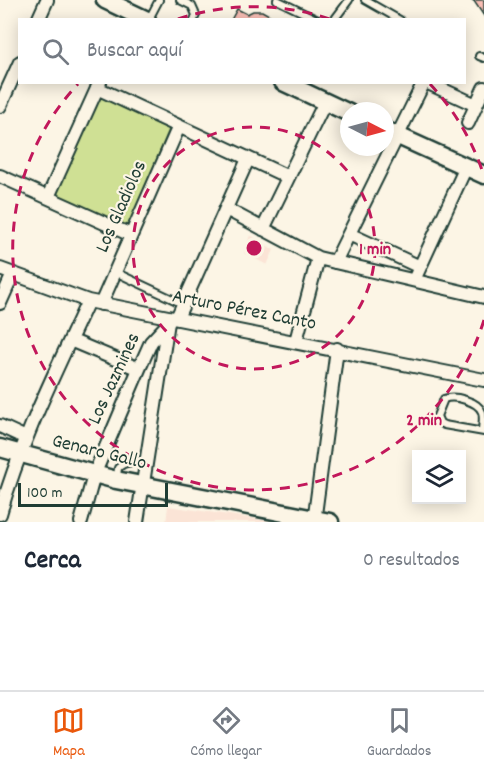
<!DOCTYPE html>
<html lang="es">
<meta charset="utf-8">
<style>
body{margin:0;font-family:Dekko,sans-serif;background:#f2f2f3;color:#1f2937}
.controls{position:absolute;right:18px;bottom:18px;display:grid;overflow:hidden;border-radius:0px;box-shadow:0 3px 15px #0003}
.controls button{width:54px;height:54px;display:grid;place-items:center;padding:0;border:0;border-bottom:2px solid #e0e1e3;background:#fff;color:#1f2937;font:30px sans-serif}
.compass{position:absolute;left:340px;top:102px;width:54px;height:54px;border-radius:50%;background:#fff;box-shadow:0 3px 15px #0003;rotate:96deg}
.scale{position:absolute;left:18px;bottom:15px;width:150px;box-sizing:border-box;padding-left:6px;border:3px solid #1f3d34;border-top:0;font-size:16px;line-height:21px;white-space:nowrap;color:#1f3d34;-webkit-text-stroke:4px #fcf5e5;paint-order:stroke}
.list{margin:0;padding:0;list-style:none}
h2{display:flex;justify-content:space-between;align-items:center;height:78px;margin:0;padding:0 24px;font-size:26px}
h2 small{font-size:20px;font-weight:400;color:#747a83}
.icon{flex:none;width:33px;height:33px;fill:none;stroke:currentColor;stroke-width:2;stroke-linecap:round;stroke-linejoin:round}
.map{position:relative;flex:none;width:484px;height:522px;overflow:hidden}
.search{position:absolute;background:#fff;box-shadow:0 3px 15px #0003;left:18px;right:18px;top:18px;height:66px;display:flex;align-items:center;gap:15px;box-sizing:border-box;padding:0 21px;border-radius:0px;color:#747a83;font-size:22px}
.sheet{height:168px;background:#fff}
nav{display:flex;justify-content:space-around;align-items:center;box-sizing:border-box;height:84px;border-top:2px solid #e0e1e3;background:#fff;font-size:16px;color:#747a83}
nav a{display:grid;justify-items:center;gap:3px}
nav .on{color:#ea580c}
.map>svg:first-child{display:block}
</style>
<div class="map">
<svg width="484" height="522" viewBox="0 0 484 522">
<rect width="100%" height="100%" fill="#fcf5e5"/>
<filter id="ink" filterUnits="userSpaceOnUse"><feTurbulence type="fractalNoise" baseFrequency=".0167" numOctaves="2"/><feDisplacementMap in="SourceGraphic" scale="12" xChannelSelector="R" yChannelSelector="G"/><feConvolveMatrix kernelMatrix="1 2 1 2 8 2 1 2 1" color-interpolation-filters="sRGB"/></filter>
<g filter="url(#ink)">
<path fill="#fbe4d6" d="M250,235l24,15 -7,15 -23,-12z
M168,506l108,16h-110z"/>
<path fill="#cfe094" stroke="#778e64" stroke-width="1.5" d="M104,96l66,31 -40,96 -7,3 -68,-30 42,-99z"/>
<path fill="#f8bdb4" stroke="#1f3d34" stroke-width="1.5" d="M472,0h12v16l-10,-15z
M237,9l10,5 6,-3h9l16,9h-47z"/>
<g fill="none" stroke-linecap="round" stroke-linejoin="round">
<g stroke="#1f3d34" stroke-width="10">
<path id="lane" d="M180,0l12,6 4,9 -2,5
M277,0l41,20
M365,0l35,20
M149,19l10,-19
M334,20l15,-20
M479,56l5,2
M115,272l68,32
M482,431c0,-6 2,-13 0,-19 -4,-11 -28,-17 -38,-13l-7,17 3,7 4,2 40,7
M117,477l1,-9c9,-8 16,-6 27,-4"/>
</g>
<g stroke="#1f3d34" stroke-width="16">
<path id="street" d="M38,20l9,-20
M426,82l50,23
M97,88l191,89
M0,106l20,-44
M468,123l16,-35
M0,176l131,59
M48,197l52,-115
M226,209l92,49 166,39
M263,229l62,-127
M349,234l71,33
M335,262l89,-180
M0,269l88,32 396,79
M414,280l52,-113
M0,303l13,-29
M101,304l78,-178
M177,318l71,-159
M70,340l69,29
M296,341l22,-83
M0,426l26,12
M0,514c21,-74 56,-143 88,-213
M81,522l13,-47 45,-106 12,-27 17,-18
M137,522l31,-200
M314,522l23,-173"/>
</g>
<g stroke="#1f3d34" stroke-width="21">
<path id="secondary" d="M105,0l42,20
M283,82l66,31
M385,130l99,45
M0,448l116,32 214,42"/>
</g>
<use href="#lane" stroke="#fcf5e5" stroke-width="6"/>
<use href="#street" stroke="#fcf5e5" stroke-width="12"/>
<use href="#secondary" stroke="#fcf5e5" stroke-width="16"/>
</g>
</g>
<g fill="none" stroke="#c2185b" stroke-width="3" stroke-dasharray="10 8">
<circle cx="254" cy="248" r="121"/>
<path d="M484 320A241 241 0 1 1 78 84M178 19A241 241 0 0 1 330 19M430 84A241 241 0 0 1 484 176"/>
</g>
<g text-anchor="middle" dominant-baseline="central" stroke-width="4.5" stroke-linejoin="round" paint-order="stroke">
<g font-size="20" fill="#1f3d34" stroke="#fcf5e5">
<text transform="translate(122 207) rotate(-66)">Los Gladiolos</text>
<text transform="translate(244 311) rotate(11)">Arturo Pérez Canto</text>
<text transform="translate(115 379) rotate(-65)">Los Jazmines</text>
<text transform="translate(99 453) rotate(14)">Genaro Gallo</text>
</g>
</g>
<circle cx="254" cy="248" r="9" fill="#c2185b" stroke="#fcf5e5" stroke-width="3"/>
<g font-size="18" text-anchor="middle" font-weight="bold" fill="#c2185b" stroke="#fcf5e5" stroke-width="4.5" stroke-linejoin="round" paint-order="stroke">
<text x="375" y="254">1 min</text>
<text x="424" y="425">2 min</text>
</g>
</svg>
<div class="controls">
<button><svg class="icon" aria-label="layers" viewBox="0 0 24 24"><path d="M12 4l9 5-9 5-9-5zM3 14l9 5 9-5"/></svg></button>
</div>
<svg class="compass" viewBox="-18 -18 36 36"><path d="M0-13l5 13h-10z" fill="#e53935"/><path d="M0 13l5-13h-10z" fill="#747a83"/></svg>
<div class="scale">100 m</div>
<div class="search"><svg class="icon" aria-label="search" viewBox="0 0 24 24"><circle cx="10" cy="10" r="6"/><path d="M15 15l6 6"/></svg>Buscar aquí</div>
</div>
<section class="sheet">
<h2>Cerca<small>0 resultados</small></h2>
<ul class="list">
</ul>
</section>
<nav>
<a class="on"><svg class="icon" aria-label="map" viewBox="0 0 24 24"><path d="M3 6l6-2 6 2 6-2v14l-6 2-6-2-6 2zM9 4v14M15 6v14"/></svg>Mapa</a>
<a><svg class="icon" aria-label="directions" viewBox="0 0 24 24"><path d="M12 3l9 9-9 9-9-9zM9 14v-3h6M13 9l2 2-2 2"/></svg>Cómo llegar</a>
<a><svg class="icon" aria-label="saved" viewBox="0 0 24 24"><path d="M7 4h10v16l-5-4-5 4z"/></svg>Guardados</a>
</nav>
